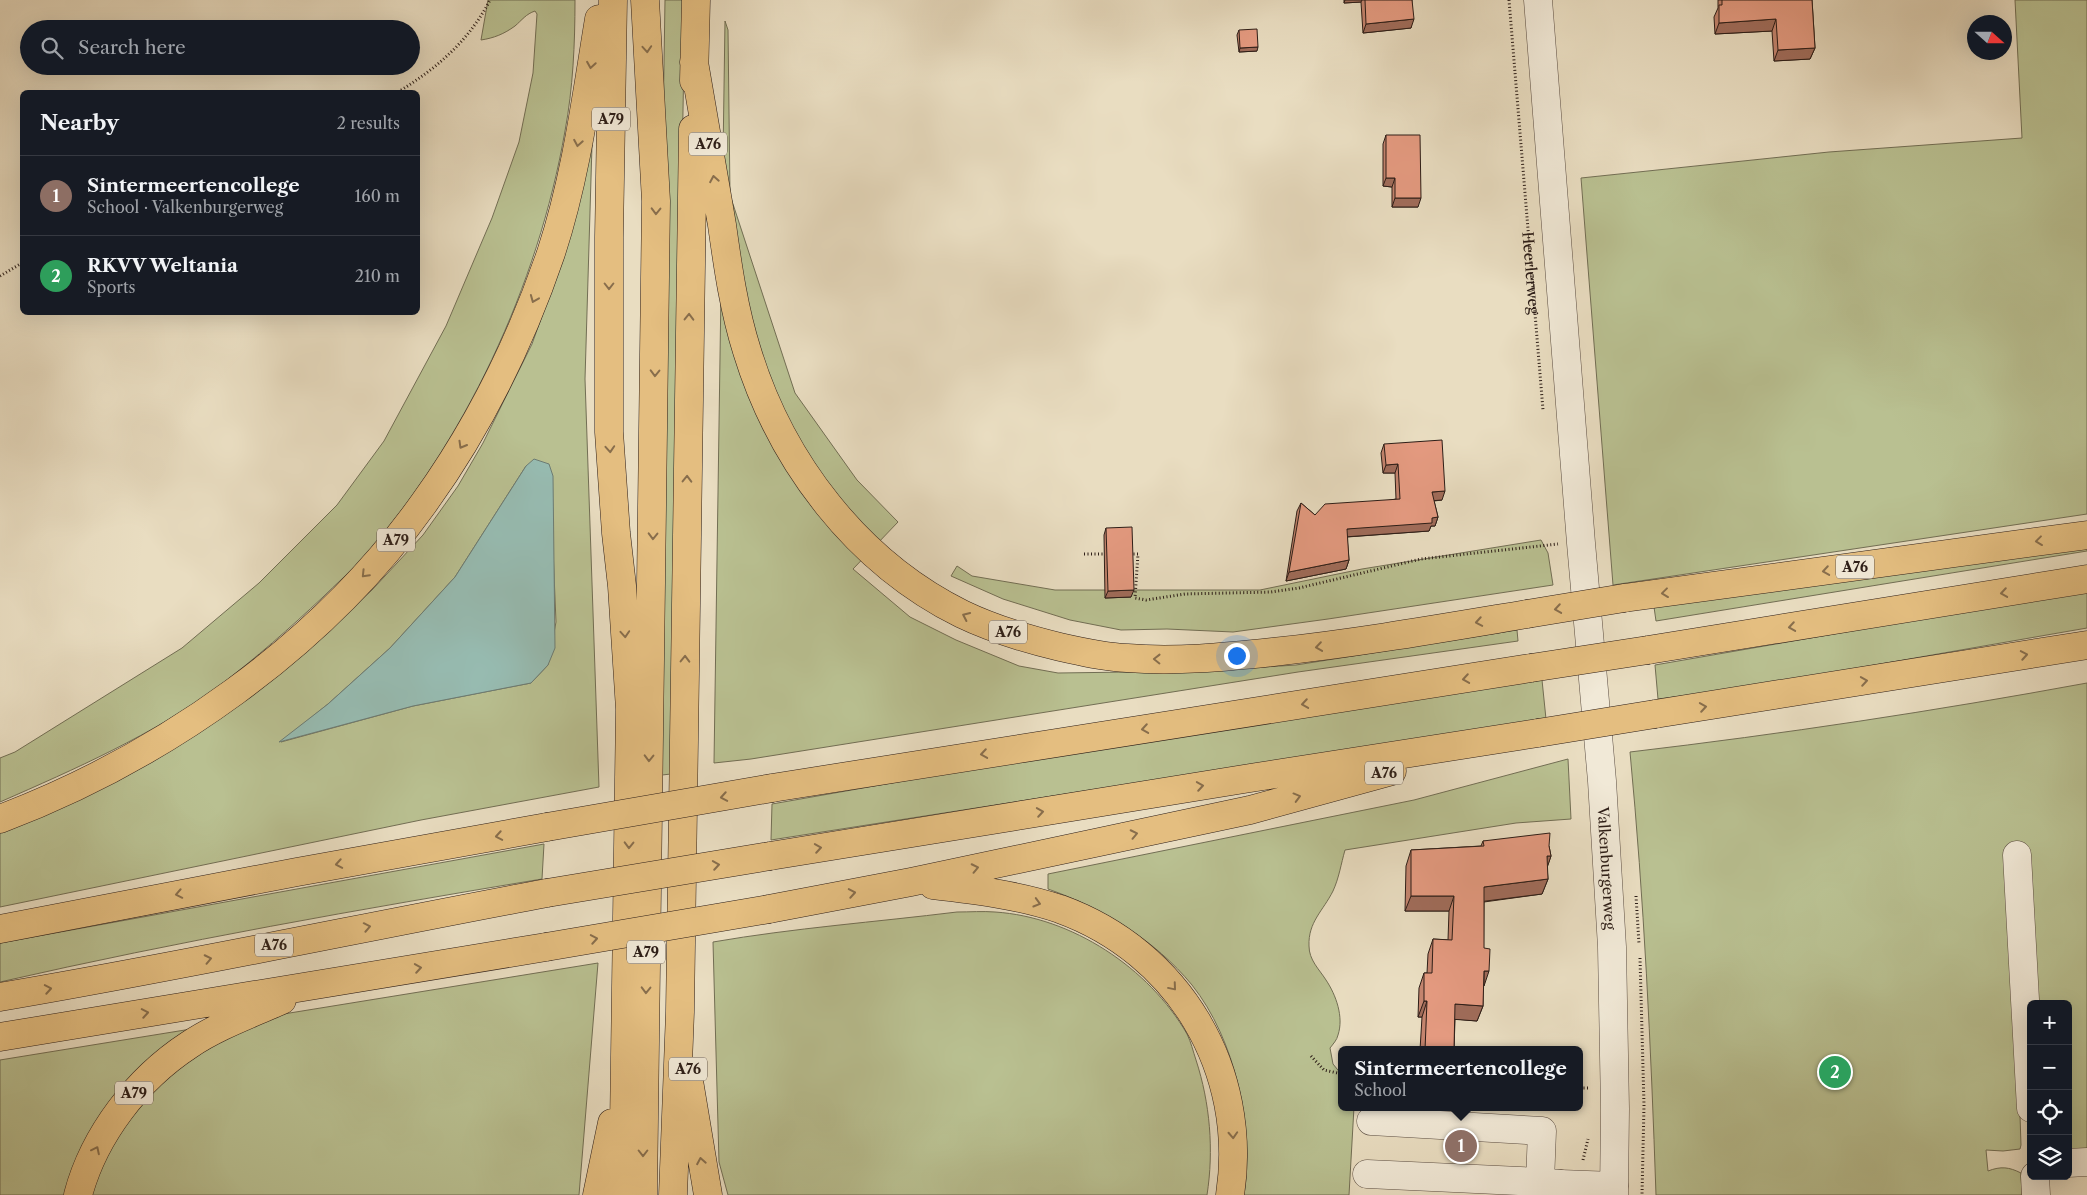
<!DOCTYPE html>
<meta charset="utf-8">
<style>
body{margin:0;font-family:"Libre Caslon Text",serif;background:#242831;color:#f1f3f6}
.controls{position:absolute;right:15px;bottom:15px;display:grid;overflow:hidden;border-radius:8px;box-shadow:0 5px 20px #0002}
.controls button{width:45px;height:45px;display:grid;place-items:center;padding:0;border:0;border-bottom:1px solid #363941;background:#171b24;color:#f1f3f6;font:25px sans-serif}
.compass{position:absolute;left:1967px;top:15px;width:45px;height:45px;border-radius:50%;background:#171b24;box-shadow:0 5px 20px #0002;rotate:111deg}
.you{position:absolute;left:1236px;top:655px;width:18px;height:18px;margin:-12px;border:4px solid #fff;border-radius:50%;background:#1a73e8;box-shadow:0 0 0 8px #1a73e833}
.badge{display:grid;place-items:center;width:32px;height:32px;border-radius:50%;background:#0b8043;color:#fff;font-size:16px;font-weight:700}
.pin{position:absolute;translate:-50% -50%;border:2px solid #fff;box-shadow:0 1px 5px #0006}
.popup{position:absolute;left:1338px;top:1046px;width:245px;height:65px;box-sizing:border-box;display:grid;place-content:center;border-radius:8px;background:#171b24;filter:drop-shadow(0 1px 4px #0005);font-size:16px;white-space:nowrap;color:#9ea1a6}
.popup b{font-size:19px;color:#f1f3f6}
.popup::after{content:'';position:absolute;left:50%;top:100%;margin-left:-10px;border:10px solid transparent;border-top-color:#171b24}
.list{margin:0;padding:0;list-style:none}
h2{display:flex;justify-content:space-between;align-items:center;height:65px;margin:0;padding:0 20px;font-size:21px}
h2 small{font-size:16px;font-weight:400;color:#9ea1a6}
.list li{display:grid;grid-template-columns:32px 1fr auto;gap:15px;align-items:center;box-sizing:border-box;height:80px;padding:0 20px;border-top:1px solid #363941}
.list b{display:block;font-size:19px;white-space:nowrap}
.list p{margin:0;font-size:16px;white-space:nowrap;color:#9ea1a6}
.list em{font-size:16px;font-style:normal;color:#9ea1a6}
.icon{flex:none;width:28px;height:28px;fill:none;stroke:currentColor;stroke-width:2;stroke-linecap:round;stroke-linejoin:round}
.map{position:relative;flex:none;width:2087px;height:1195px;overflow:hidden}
.search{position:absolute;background:#171b24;box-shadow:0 5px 20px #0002;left:20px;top:20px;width:400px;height:55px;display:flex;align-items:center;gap:12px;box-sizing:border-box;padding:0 18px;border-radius:28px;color:#9ea1a6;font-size:19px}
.panel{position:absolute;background:#171b24;box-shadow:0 5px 20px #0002;left:20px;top:90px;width:400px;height:225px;border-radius:8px}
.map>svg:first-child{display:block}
</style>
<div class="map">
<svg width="2087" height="1195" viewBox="0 0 2087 1195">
<rect width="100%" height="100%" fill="#e9ddc1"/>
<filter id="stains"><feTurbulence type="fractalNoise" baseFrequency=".004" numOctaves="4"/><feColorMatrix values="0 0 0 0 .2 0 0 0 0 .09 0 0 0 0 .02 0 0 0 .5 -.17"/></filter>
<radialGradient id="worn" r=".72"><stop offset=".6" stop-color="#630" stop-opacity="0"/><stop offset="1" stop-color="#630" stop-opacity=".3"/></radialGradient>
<path fill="#b9c091" stroke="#726e54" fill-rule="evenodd" d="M488,0h87c0,44 -2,88 -10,131 -27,155 -100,311 -204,429 -12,13 -26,25 -38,37 -33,31 -67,61 -104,89 -66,49 -144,83 -219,116v-44l15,-6 167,-104 77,-65 78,-78 47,-64 62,-115 46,-108 27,-76 14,-69 4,-59 -2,-3c-9,3 -13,9 -20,15 -11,8 -21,12 -34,14z
M665,0h20l-14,774 -18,2z
M2015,0h72v514l-474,71 -32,-407 248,-26 193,-14z
M725,21l3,9 2,165 65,198 62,87 41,42 -45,47 57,48 46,23 63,26 39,7 145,-2 93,-6 221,-35 1,11 -220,31 -547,87 -37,4z
M592,145l-7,234 14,408 -178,33 -421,87v-77l235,-126 85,-65 52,-49 51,-55 35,-49 25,-43 49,-99 32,-90zM526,466l26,60 4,96 -8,43 -17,18 -118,23 -132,36 47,-38 62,-56 65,-71z
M1541,540l7,13 5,32 -225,34 -95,13 -66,-3 -46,1 -51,-10 -67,-21 -52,-23 6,-10 15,10 83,14h205l102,-21z
M2087,543v8l-431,70 -2,-14z
M2087,590v38l-350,61 -79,10 -3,-34z
M1542,680l4,39 -775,121 1,-36 290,-51z
M2087,683v466l-19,1v-146h-37l-20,-157 10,298 -1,4 -17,2 -17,-1 2,21c13,-5 21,-4 33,2l1,22h-366c-5,-148 -12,-296 -26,-443 153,-18 305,-41 457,-69z
M1568,759l3,60 -55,4 -171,27c-4,14 -6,28 -12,41 -10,20 -25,31 -24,55 0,14 10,23 17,34 10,15 18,37 12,55 -1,5 -5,9 -8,13l3,16 9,11v32h12l-5,88h-105c11,-67 -9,-156 -52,-210 -37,-45 -90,-77 -144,-96v-15l366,-74z
M544,844l-2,35c-181,30 -363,62 -542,103v-39z
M957,912c13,0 26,-1 38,0 77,5 154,56 192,122 4,8 6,17 9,26 14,43 18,90 11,135h-479l-9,-33 -6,-220c81,-14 163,-20 244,-30z
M598,963l-19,232h-579v-135z"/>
<path fill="#97bcb2" stroke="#6c7c74" d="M534,459l15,5 4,12 2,172 -7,17 -17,18 -118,23 -134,36 49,-38 62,-56 65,-71 71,-111z"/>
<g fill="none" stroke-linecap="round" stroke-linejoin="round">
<g stroke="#5b4d42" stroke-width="29">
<g id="minor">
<path id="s2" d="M1538,0l43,543 21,238 10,166 3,162 -1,86"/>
<path d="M2017,855l14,253"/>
<path d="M1371,1121l171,10 -2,51 20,2 -1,11"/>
<path d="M2068,1163l19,-1"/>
<path d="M1367,1174l173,8"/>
<path d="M2035,1176l1,19"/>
<path d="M1560,1184l54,2"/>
</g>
</g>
<g stroke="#2c1d17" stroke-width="29">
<path id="major" d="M643,1195l13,-994 -11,-201"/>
</g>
<g stroke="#2c1d17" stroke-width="29">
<path id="highway" d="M613,0l-4,237v195l7,101 6,53 8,123 -7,486
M694,62c9,55 19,109 28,163 6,43 12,85 25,126 34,111 110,211 215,263 31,15 65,25 98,33 22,5 44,10 67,11 48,4 98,-1 146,-6 85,-9 170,-24 254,-38
M694,81l2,-81
M1624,598l463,-63
M1648,650l439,-71
M1655,714l432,-69
M772,788l759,-120
M0,819c163,-62 322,-173 424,-316 55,-76 97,-162 127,-250 25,-76 35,-155 48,-234
M770,856l474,-77 294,-46
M933,885c43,5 85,10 127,24 119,43 189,161 170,286
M769,909l142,-27 339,-72 142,-39
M0,929l297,-57 250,-45
M0,997c183,-31 365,-70 547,-104
M0,1037l546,-90
M689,1081l19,114
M78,1195c16,-60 59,-116 111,-150 28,-19 62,-31 93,-45
M597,1195l15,-72
M673,1195l7,-183 13,-883"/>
</g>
<g stroke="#2c1d17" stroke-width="3" stroke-dasharray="1 2.5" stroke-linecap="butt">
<path id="s1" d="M1509,0l34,410"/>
<path d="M398,92c38,-23 71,-51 92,-92"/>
<path d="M0,276l22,-13"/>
<path d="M1084,554h23"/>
<path d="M1130,554h8l-3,44 11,2 39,-6 86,-2 28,-4 122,-29 137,-15"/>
<path d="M1636,896l3,48"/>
<path d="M1640,958l4,147 -2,90"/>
<path d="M1311,1056l13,14 18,4"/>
<path d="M1580,1088h9"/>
<path d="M1583,1160l5,-21"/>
</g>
<use href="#minor" stroke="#f1e9d7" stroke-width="28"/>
<use href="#major" stroke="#e4be80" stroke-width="28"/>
<use href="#highway" stroke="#e4be80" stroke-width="28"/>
<g stroke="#2c1d17" stroke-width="29" stroke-linecap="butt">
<path id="highway-bridge" d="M1527,614l97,-16
M1531,668l117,-18
M1538,733l117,-19
M547,827l225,-39
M547,893l223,-37
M546,947l223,-38"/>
</g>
<use href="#highway-bridge" stroke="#e4be80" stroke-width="28"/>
</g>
<path fill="#c4846e" stroke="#2c1d17" d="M1344,0h68l-1,28 -48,5 -2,-31 -17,1z
M1718,0h94l3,48 -5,11 -36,2 -2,-30 -57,3 -1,-17 4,-9z
M1239,30l18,21 -18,1 -2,-17z
M1386,135l32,72h-26v-20l-9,-1v-42z
M1384,444l58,56 -8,1 4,16 -3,9h-4l-2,5 -82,6 2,23 -3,9 -60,12 11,-70 4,-8 14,12 81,-16 -1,-26h-12l-2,-20z
M1106,528l25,69 -26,1 -1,-63z
M1483,841l66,5 2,10 -4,11 1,12 -6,15 -58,8 -1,104 -6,15 -22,-2 -1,31h-34l2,-33h-4l1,-29 5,-15h3l1,-19 5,-15 15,1 1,-29h-44l1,-45 5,-16 70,-4z"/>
<path fill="#a06c5a" stroke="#2c1d17" d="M1345,0h17l-1,2 -17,1z
M1414,19l-3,9 -48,5 3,-9z
M1776,19l-4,12 -57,3 4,-11z
M1258,47l-1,4 -18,1 1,-4z
M1815,48l-5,11 -36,2 4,-11z
M1386,178h9l-3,9 -9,-1z
M1395,198h26l-3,9h-26z
M1398,464l-3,9h-12l3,-8z
M1445,491l-3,9 -13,1 3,-9z
M1438,517l-3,9h-4l-2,5 -85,6 3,-8z
M1349,560l-3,9 -60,12 3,-9z
M1134,590l-3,7 -26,1 3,-7z
M1547,856h4l-5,15z
M1548,879l-6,15 -64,8 6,-15z
M1411,896h43l-5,15h-44z
M1484,971h5l-5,15z
M1424,1001h3l-5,16h-4z
M1455,1004l28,2 -6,15 -27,-2z"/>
<path fill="#e49a80" stroke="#2c1d17" d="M1365,0h47l2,19 -48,5z
M1722,0h90l3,48 -37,2 -2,-31 -57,4v-18h3z
M1257,29l1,18 -18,1 -1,-18z
M1386,135h34l1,63h-26v-20h-9z
M1442,440l3,51 -13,1 6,25 -6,1v5l-85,6 2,31 -60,12 12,-69 14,12 10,-11 75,-5 -2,-35 -12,1 -2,-21z
M1132,527l2,63 -26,1 -2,-63z
M1550,833l-1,13 2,10h-4l1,23 -64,8v61l6,1 -1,22h-5l-1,35 -28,-2 -1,46h-29l2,-49h-3v-28h8l1,-34 19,1 2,-44h-43v-46l73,-4 -1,-5z"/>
<defs><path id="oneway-chevron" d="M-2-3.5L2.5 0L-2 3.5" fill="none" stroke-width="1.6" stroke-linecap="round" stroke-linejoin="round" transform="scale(1.25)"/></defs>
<g stroke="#886e4c">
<use href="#oneway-chevron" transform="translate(647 49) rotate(86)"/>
<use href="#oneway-chevron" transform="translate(591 65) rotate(99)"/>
<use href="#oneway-chevron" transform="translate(578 143) rotate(100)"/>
<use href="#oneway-chevron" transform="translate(714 179) rotate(-100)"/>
<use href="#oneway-chevron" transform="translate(656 211) rotate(91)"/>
<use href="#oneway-chevron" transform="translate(609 286) rotate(90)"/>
<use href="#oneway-chevron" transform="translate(534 299) rotate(112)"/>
<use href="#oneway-chevron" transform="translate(689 317) rotate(-89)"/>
<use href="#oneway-chevron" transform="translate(655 373) rotate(91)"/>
<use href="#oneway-chevron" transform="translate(462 445) rotate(120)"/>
<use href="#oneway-chevron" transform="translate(610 449) rotate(86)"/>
<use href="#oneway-chevron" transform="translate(687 479) rotate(-89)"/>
<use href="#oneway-chevron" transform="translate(653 536) rotate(91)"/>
<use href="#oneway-chevron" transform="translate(2039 541) rotate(173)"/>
<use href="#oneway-chevron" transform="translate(1826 571) rotate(171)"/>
<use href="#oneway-chevron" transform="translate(365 574) rotate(134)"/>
<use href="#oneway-chevron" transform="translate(1665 593) rotate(173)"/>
<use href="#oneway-chevron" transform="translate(2004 593) rotate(171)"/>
<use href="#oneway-chevron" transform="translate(1558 609) rotate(171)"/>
<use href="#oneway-chevron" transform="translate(966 616) rotate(-155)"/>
<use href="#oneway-chevron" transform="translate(1479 622) rotate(170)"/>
<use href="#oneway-chevron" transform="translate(1792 627) rotate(171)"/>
<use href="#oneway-chevron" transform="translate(625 634) rotate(86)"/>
<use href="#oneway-chevron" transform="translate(1319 647) rotate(172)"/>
<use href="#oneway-chevron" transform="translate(2024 655) rotate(-10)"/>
<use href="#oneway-chevron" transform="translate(685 659) rotate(-89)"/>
<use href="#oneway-chevron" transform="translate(1157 659) rotate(-179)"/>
<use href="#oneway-chevron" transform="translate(1466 679) rotate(171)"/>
<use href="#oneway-chevron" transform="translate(1864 681) rotate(-9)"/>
<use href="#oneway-chevron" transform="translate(1305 704) rotate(171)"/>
<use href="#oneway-chevron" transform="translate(1703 707) rotate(-9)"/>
<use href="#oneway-chevron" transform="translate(1145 729) rotate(171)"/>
<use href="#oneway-chevron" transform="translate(984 754) rotate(171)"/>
<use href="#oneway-chevron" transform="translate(649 758) rotate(91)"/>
<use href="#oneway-chevron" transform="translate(1200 786) rotate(-9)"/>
<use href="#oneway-chevron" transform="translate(724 797) rotate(170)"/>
<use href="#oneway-chevron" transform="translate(1297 797) rotate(-15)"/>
<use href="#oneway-chevron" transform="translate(1040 812) rotate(-9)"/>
<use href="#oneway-chevron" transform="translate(1134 834) rotate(-12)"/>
<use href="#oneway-chevron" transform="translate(499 836) rotate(170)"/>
<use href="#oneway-chevron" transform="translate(629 845) rotate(91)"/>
<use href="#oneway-chevron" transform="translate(818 848) rotate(-9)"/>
<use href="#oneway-chevron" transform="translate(339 864) rotate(170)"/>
<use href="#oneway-chevron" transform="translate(716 865) rotate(-9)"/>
<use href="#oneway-chevron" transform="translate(975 868) rotate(-12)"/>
<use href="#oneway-chevron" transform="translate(852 893) rotate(-10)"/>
<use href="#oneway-chevron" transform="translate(179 894) rotate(169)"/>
<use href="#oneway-chevron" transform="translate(1037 903) rotate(16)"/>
<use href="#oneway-chevron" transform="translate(367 927) rotate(-11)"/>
<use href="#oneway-chevron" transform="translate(594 939) rotate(-10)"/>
<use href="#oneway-chevron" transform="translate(208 959) rotate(-12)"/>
<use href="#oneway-chevron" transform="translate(418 968) rotate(-9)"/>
<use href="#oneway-chevron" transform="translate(1173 987) rotate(50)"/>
<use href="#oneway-chevron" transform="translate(48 989) rotate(-10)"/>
<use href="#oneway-chevron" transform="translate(646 990) rotate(91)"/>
<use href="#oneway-chevron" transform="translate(145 1013) rotate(-10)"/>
<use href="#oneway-chevron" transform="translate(1233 1135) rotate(87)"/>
<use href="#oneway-chevron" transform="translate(96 1150) rotate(-64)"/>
<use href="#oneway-chevron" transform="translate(643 1153) rotate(90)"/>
<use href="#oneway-chevron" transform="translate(701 1161) rotate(-100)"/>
</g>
<g text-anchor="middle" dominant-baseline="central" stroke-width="4.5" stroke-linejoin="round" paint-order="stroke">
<g fill="#f1e9d7" stroke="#675a51" stroke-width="1">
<rect x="592" y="107.5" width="38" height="23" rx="4"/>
<rect x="689" y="132.5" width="38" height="23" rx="4"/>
<rect x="377" y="528.5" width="38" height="23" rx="4"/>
<rect x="1836" y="555.5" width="38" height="23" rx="4"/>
<rect x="989" y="620.5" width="38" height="23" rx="4"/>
<rect x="1365" y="761.5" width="38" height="23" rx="4"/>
<rect x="255" y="933.5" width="38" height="23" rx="4"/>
<rect x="627" y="940.5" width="38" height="23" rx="4"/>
<rect x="669" y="1057.5" width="38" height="23" rx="4"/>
<rect x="115" y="1081.5" width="38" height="23" rx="4"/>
</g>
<g font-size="14" font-weight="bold" fill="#2c1d17">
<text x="611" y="119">A79</text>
<text x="708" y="144">A76</text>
<text x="396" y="540">A79</text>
<text x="1855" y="567">A76</text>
<text x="1008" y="632">A76</text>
<text x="1384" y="773">A76</text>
<text x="274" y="945">A76</text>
<text x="646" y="952">A79</text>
<text x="688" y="1069">A76</text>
<text x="134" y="1093">A79</text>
</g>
<g font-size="15" fill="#2c1d17" stroke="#f1e9d7">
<text stroke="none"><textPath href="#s1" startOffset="274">Heerlerweg</textPath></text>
<text stroke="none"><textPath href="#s2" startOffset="871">Valkenburgerweg</textPath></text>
</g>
</g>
<rect width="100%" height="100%" filter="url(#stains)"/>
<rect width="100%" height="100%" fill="url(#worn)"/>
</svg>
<div class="controls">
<button>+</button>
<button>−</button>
<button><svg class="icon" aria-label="locate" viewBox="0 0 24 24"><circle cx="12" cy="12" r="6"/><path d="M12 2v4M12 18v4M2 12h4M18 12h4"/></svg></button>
<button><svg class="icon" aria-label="layers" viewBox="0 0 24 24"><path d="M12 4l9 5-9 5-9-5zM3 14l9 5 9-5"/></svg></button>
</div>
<svg class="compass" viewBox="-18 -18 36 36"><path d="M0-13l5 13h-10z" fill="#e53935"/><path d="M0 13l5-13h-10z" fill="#9ea1a6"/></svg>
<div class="you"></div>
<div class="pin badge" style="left:1461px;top:1146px;background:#8d6e63">1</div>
<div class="popup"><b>Sintermeertencollege</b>School</div>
<div class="pin badge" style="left:1835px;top:1072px;background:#2e9e5b">2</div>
<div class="search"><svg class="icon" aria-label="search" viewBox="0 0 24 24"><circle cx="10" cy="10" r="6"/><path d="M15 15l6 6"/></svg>Search here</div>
<section class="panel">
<h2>Nearby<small>2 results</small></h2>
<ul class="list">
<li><span class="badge" style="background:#8d6e63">1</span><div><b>Sintermeertencollege</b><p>School · Valkenburgerweg</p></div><em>160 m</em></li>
<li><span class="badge" style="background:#2e9e5b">2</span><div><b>RKVV Weltania</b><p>Sports</p></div><em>210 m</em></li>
</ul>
</section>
</div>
